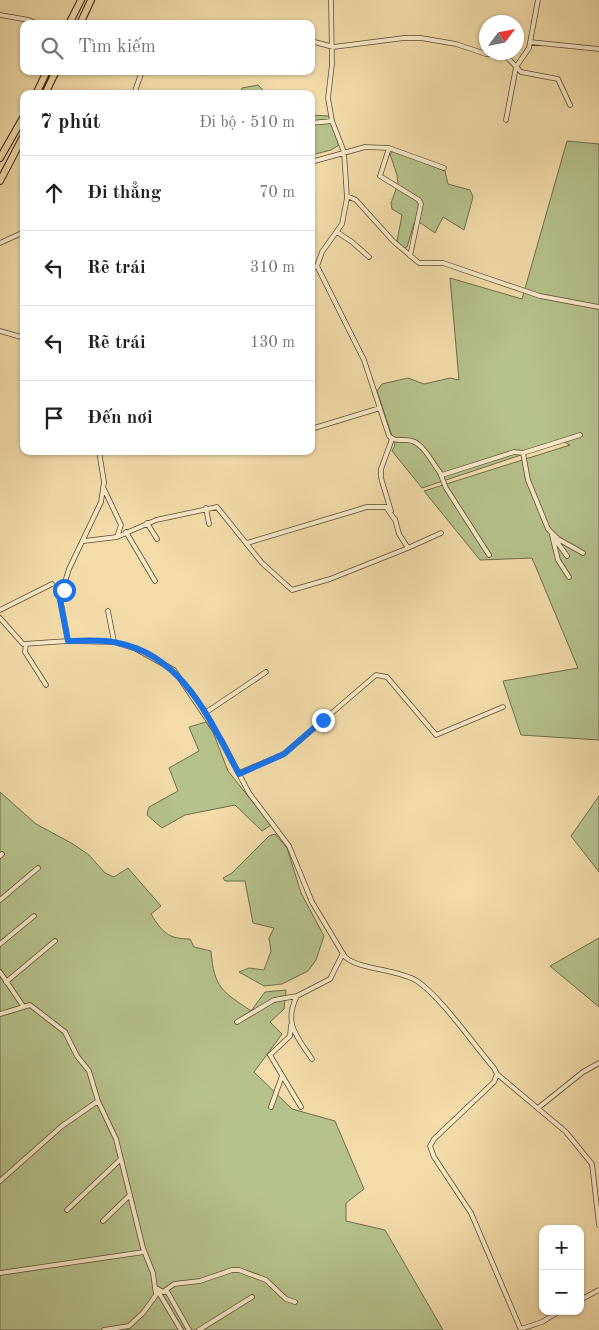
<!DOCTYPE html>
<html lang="vi">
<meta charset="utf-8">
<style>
body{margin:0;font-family:"Old Standard TT",serif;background:#f2f2f2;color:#202124}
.controls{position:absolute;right:15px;bottom:15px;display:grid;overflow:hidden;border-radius:10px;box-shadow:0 1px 4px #0004}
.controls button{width:45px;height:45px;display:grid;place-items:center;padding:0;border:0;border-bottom:1px solid #e0e0e0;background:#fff;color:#202124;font:25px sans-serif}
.compass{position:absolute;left:479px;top:15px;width:45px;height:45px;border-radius:50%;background:#fff;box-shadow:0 1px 4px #0004;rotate:58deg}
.stop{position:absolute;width:15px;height:15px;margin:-11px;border:4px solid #1a73e8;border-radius:50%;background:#fff}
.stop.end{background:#1a73e8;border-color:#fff;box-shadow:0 1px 5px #0008}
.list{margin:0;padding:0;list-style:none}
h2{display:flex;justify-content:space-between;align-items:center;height:65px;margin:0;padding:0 20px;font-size:21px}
h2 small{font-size:16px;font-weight:400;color:#757577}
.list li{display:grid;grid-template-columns:32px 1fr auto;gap:15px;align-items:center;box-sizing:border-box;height:75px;padding:0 20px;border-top:1px solid #e0e0e0}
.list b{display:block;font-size:19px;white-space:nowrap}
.list em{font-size:16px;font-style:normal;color:#757577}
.icon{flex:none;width:28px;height:28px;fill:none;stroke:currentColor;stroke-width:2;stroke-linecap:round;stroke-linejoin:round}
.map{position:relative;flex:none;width:599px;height:1330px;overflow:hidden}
.search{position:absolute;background:#fff;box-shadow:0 1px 4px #0004;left:20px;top:20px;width:295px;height:55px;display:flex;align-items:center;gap:12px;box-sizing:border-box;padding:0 18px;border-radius:10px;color:#757577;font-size:19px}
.panel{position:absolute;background:#fff;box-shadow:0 1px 4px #0004;left:20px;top:90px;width:295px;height:365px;border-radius:10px}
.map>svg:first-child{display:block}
</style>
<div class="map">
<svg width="599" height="1330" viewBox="0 0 599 1330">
<rect width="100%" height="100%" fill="#f3dcaa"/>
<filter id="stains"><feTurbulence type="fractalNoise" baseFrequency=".004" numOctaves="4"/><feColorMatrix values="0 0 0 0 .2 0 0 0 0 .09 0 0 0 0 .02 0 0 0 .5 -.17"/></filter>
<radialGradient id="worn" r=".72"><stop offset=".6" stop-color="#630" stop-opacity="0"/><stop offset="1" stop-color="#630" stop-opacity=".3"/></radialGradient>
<path fill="#b6c28c" stroke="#6e6e4c" d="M258,85l9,9h-27l2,-6z
M311,115l18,1 10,29 -8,5 -20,5z
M567,141l32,3v596l-78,-5 -18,-54 75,-13 -46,-110 -52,2 -56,-69 146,-46 -7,-4 -141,47 -30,-37 3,-6 -18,-54 5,-7 26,-6 16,6 26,-6 9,2 -9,-102 72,21z
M394,151l51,20 3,13 22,6 3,7 -9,33 -21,-13 -8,16 -16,-11 -5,1 -7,24 -3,1 -7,-7 5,-26 -10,-6 -1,-6 7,-19 -1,-9 -7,-21z
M206,722l7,10 15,39 43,54 -9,6 -27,-26 -50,10 -23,13 -15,-13 2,-8 29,-16 -9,-23 30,-17 -10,-24z
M0,792l36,32 37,20 16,11 16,18 9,4 14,-9 33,38 -10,8c11,18 17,25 39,25l4,8 17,4c3,37 11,40 40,60l14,-19 21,-2 -2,19 -14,13 12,12 -28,38 38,37 43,12 29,68 -18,14v18l39,9 58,100h-443z
M599,796v76l-28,-36z
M275,834l12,14 14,45 23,43 -8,24 -8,11 -26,13 -18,2 -25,-14 10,-4 15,2 7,-19 -2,-13 5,-10 -21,-5 -8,-42h-20l-2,-3 9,-5 37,-37z
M599,938v69l-49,-41z"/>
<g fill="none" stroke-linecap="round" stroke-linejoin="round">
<g stroke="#5a4b34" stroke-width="5.5">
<path id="minor" d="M0,15l29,5 9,4
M311,41l22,6 71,-9h17l35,6 30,10 19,1 16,17 37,7 12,26
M530,42l69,7
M134,94l8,-23
M506,120l10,-53 13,-19 9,-48
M311,123l21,-2
M389,148l-9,28 39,24 2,4 -11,52
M311,162l54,-15 24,1 55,20
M347,196l9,4 37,41 26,22h24l97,33 59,11
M337,232l15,10 17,15
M0,243l24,-11
M317,266l47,94 25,76c7,7 14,2 23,5 13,4 21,24 30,34l72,-23 9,1 5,27 20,49 10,10 25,14
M311,269l6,-3 5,-14 20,-28 5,-26 -3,-46 -12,-31 -4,-23 4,-34 -1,-64
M0,331l24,7
M311,429l69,-21
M523,453l57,-18
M440,473l6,15 43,67
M104,489l17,36 -4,12
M206,508l3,16
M391,511l-10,-33v-9l11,-30
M395,519l4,15 9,14 33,-15
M147,523l10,16
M126,532l29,49
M84,541l33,-4 39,-17 61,-13 45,56 30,27 38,-11 78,-31
M247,543l120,-36h19l9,13
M567,556l-15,-21 6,25 11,17
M0,610l52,-26
M108,611l6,31
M0,618l23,26 45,-3 46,1 22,7 38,21 48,71 27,52 40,53 23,56 33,55c15,13 53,12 72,24 24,16 57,64 77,87l3,6 -3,8 -60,57 -4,7 4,11 37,56 50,117
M68,641l-8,-43 9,-29 32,-67 3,-20 -5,-31
M26,644l-1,8 21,33
M205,713l61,-41
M239,773l45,-19 92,-79 11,2 49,58 67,-28
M0,856l2,-2
M0,900l38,-32
M0,944l34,-28
M0,972l23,34
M6,982l49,-41
M297,996c-14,27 0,41 15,63
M0,1014l30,-9 35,27 12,24 12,15 9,30 18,38 27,109 10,25 3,22 -13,18 -14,13 -25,4
M237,1022l37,-22 23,-4 33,-17 13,-26
M291,1025l-1,11 -20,19 31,52
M497,1074l69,58 26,32 7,61
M271,1107l11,-31
M538,1108l45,-36 16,-9
M0,1181l62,-55 36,-25
M67,1210l54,-51
M103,1221l27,-26
M0,1273l144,-21
M165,1292l2,-1 22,39
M580,1300l19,-10
M521,1329l21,-7 18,-11
M181,1330l-25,-42 7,4 11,-8 26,-3 32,-11h7l27,10 20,19 9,3
M199,1330l53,-33"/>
</g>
<g stroke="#271b0d" stroke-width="8">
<path id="primary" d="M69,24l12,-24
M80,24l11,-24
M36,94l11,-23
M45,94l11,-23
M0,158l24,-42
M0,181l24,-46"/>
</g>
<use href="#minor" stroke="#f7e8c8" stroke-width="4"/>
<use href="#primary" stroke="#f3dcaa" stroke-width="6"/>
</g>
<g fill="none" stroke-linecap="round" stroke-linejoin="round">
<path stroke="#1a73e8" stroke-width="6" d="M64,590l-4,10 8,41c16,0 34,-2 50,2 66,13 92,78 121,131l45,-20 39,-34"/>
</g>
<rect width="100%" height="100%" filter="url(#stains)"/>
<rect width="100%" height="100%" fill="url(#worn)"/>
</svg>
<div class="controls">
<button>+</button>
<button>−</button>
</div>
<svg class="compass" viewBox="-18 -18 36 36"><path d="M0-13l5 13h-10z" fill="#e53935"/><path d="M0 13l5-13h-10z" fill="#757577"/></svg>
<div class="stop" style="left:64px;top:590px"></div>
<div class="stop end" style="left:323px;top:720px"></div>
<div class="search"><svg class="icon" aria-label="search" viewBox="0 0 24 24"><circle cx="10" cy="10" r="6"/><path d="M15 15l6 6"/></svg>Tìm kiếm</div>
<section class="panel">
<h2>7 phút<small>Đi bộ · 510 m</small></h2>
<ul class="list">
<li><svg class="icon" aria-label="ahead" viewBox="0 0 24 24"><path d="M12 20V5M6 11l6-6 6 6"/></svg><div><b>Đi thẳng</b></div><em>70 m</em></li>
<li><svg class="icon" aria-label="left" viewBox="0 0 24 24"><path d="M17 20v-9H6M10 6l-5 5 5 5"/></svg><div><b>Rẽ trái</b></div><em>310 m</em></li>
<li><svg class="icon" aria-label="left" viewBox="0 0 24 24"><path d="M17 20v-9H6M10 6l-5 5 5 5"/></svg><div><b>Rẽ trái</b></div><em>130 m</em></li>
<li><svg class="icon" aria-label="arrive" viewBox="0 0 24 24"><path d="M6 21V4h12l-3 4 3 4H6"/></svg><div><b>Đến nơi</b></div></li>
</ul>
</section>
</div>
